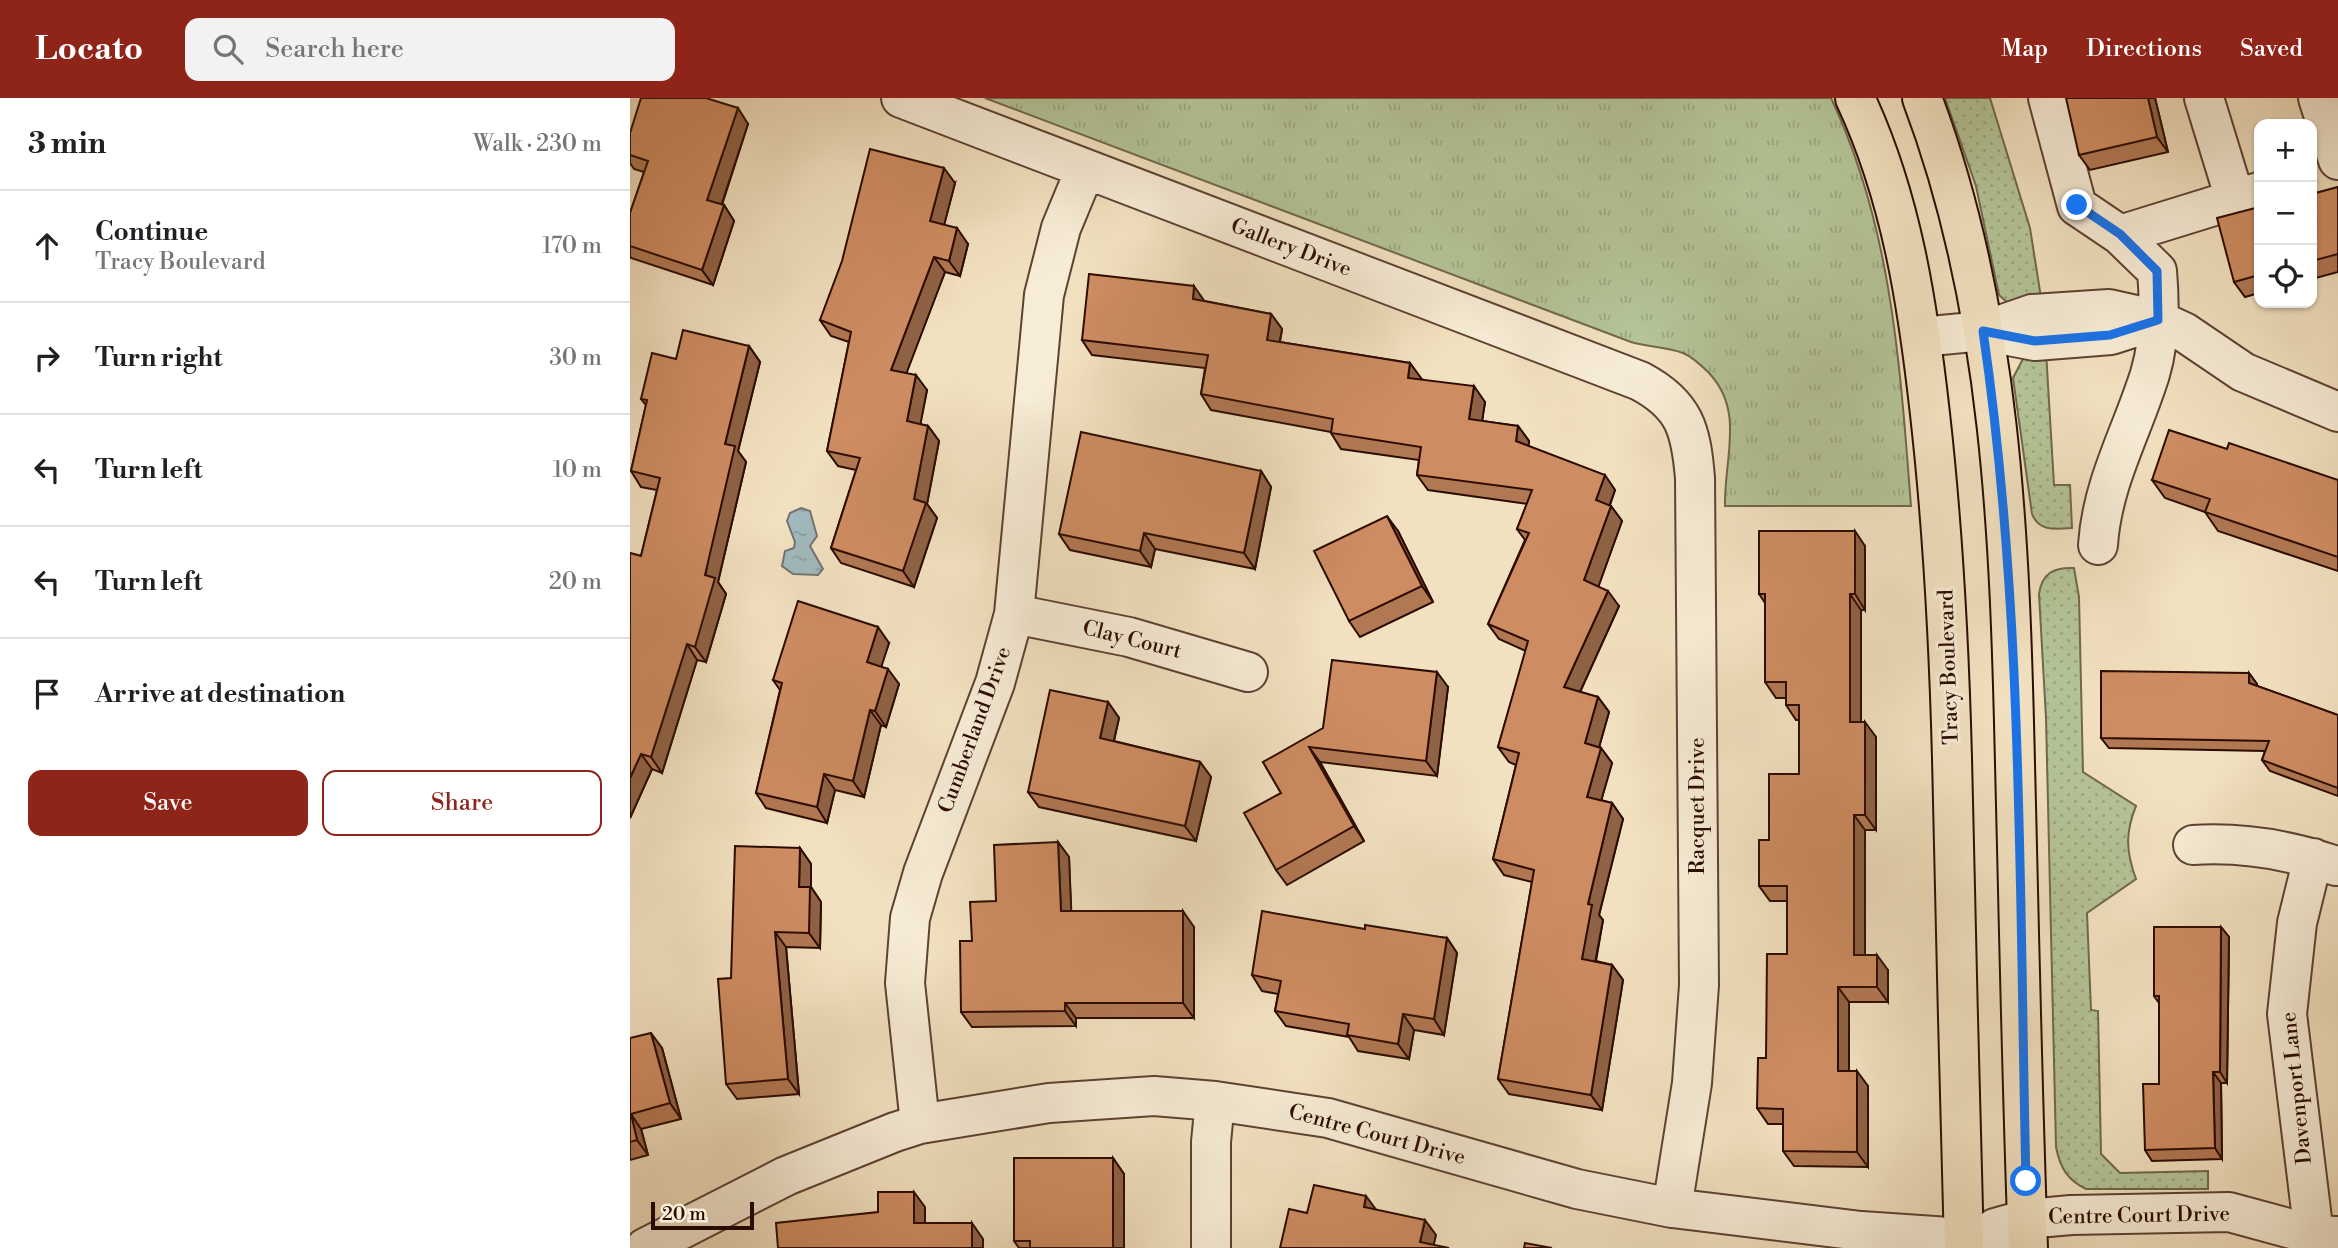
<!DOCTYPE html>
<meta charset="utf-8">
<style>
body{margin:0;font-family:"Libre Bodoni",serif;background:#f2f2f2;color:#202124}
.controls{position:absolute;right:21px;top:21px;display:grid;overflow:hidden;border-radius:14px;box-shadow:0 2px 5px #0004}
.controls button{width:63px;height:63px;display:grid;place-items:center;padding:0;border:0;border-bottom:2px solid #e0e0e0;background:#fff;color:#202124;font:35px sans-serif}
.scale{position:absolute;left:21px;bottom:18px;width:103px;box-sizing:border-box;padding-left:7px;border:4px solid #2c0c02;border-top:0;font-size:19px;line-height:24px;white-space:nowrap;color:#2c0c02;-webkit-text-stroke:5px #f7ecd6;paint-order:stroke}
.stop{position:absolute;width:21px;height:21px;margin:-16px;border:5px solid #1a73e8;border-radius:50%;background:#fff}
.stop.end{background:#1a73e8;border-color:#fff;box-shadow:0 2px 7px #0008}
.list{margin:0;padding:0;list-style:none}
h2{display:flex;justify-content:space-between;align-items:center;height:91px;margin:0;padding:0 28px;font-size:30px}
h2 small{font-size:23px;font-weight:400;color:#757577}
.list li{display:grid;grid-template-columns:46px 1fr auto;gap:21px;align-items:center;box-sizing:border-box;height:112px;padding:0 28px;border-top:2px solid #e0e0e0}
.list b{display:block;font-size:26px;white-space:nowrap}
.list p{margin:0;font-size:23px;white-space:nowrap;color:#757577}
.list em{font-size:23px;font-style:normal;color:#757577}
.actions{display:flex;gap:14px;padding:21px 28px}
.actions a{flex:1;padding:16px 0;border:2px solid #8f2418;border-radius:14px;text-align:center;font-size:24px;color:#8f2418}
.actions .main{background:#8f2418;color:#fff}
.icon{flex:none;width:38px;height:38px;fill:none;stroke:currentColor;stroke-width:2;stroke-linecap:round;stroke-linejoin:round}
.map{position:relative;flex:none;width:1708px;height:1150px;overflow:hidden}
header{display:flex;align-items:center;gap:42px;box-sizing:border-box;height:98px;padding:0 35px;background:#8f2418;color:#fff}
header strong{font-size:33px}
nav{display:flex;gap:38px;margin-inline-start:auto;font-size:24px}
.search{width:490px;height:63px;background:#f2f2f2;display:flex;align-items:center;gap:18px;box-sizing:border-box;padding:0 24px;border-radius:14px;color:#757577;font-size:26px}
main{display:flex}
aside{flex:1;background:#fff}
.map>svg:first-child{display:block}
</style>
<header>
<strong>Locato</strong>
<div class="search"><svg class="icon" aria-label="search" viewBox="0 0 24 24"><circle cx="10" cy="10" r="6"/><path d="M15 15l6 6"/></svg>Search here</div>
<nav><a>Map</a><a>Directions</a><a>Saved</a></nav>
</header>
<main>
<aside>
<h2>3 min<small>Walk · 230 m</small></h2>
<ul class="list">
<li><svg class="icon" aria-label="ahead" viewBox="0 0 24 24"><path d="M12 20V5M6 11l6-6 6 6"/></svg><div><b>Continue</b><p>Tracy Boulevard</p></div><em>170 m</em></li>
<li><svg class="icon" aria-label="right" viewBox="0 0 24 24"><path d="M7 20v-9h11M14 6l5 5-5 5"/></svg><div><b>Turn right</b></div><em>30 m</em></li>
<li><svg class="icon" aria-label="left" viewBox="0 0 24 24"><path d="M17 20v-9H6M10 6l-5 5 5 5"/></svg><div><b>Turn left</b></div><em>10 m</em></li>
<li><svg class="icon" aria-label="left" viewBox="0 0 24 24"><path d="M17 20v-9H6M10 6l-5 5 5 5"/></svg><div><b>Turn left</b></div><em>20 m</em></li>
<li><svg class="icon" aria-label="arrive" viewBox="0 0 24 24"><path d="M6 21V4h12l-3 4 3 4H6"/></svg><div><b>Arrive at destination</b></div></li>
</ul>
<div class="actions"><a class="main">Save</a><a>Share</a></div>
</aside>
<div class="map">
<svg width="1708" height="1150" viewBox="0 0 1708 1150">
<defs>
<pattern id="grass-tufts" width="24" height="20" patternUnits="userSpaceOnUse" patternTransform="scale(1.75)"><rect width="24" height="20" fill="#b4c497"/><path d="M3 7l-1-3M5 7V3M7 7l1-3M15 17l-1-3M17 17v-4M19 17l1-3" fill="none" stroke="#9ba780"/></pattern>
<pattern id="park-dots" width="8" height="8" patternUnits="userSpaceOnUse" patternTransform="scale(1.75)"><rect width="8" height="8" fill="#b4c497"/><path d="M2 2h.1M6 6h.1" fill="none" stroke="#9ba780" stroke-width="1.8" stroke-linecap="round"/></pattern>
<pattern id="water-ripples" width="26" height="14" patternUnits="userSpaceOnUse" patternTransform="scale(1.75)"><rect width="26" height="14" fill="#a1babe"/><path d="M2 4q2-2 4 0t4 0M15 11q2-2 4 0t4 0" fill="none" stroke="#8b9fa2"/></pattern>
</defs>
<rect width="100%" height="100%" fill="#f2e1c0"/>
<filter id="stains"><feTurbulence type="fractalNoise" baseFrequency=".00286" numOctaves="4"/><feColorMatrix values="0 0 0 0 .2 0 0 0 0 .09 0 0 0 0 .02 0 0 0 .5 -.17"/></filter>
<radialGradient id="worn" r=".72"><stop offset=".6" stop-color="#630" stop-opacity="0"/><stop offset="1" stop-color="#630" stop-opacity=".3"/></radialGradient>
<path fill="url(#grass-tufts)" stroke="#70684c" stroke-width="2" d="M355,0h846c61,129 69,268 80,408h-186c-1,-48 20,-95 -16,-133 -7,-7 -16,-16 -26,-20 -16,-6 -35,-6 -52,-11z"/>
<path fill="url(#park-dots)" stroke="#70684c" stroke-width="2" d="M1315,0h45l40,130 12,76 -34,-1 -9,-8 -23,-109z
M1416,253l8,134h16l2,43c-16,1 -33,4 -40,-14l-19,-136 12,-23z
M1444,470l5,29 4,175 53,34c-11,27 -10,46 0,73l-49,34 4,97 7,1 3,143 19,19 88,-2v18h-122c-19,-9 -26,-22 -30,-42l-10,-429 -7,-124c3,-21 15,-27 35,-26z"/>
<path fill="url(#water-ripples)" stroke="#727473" stroke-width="2" d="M171,410l9,3 7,25 -7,10 13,23 -5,6 -25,-1 -11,-8 3,-15 9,-3 1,-6 -8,-21 3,-8z"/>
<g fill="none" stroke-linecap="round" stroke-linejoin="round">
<g stroke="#5e4132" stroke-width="42">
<path id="minor" d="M271,0l739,283c45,24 51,49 55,97l4,507 -7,98 -20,125
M1418,0l29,108 43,29 37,36c3,34 3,70 -7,103 -18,58 -48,109 -52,171
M1574,0l31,101
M1688,0l20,62
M1490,137l139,-43
M1528,222l26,12 59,40 95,40
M1291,239l62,-6 49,-17 77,-5 49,11 -47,15 -76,6 -52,-10
M384,516l115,23 119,35
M1563,747c48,-3 97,5 143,21
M1683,760l-16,65 -10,91 27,221
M290,1026l-15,-141 5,-65 13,-45 72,-190 19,-69 30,-319 17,-67 24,-58
M1365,1130l32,-9 44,-4 158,-3 85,23 22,1
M15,1150l141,-72 109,-44 25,-8 129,-21 105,-7 61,5 113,17 249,71 95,19 189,23 103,7 35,10
M581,1150v-106l4,-41"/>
</g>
<g stroke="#2c0c02" stroke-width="42">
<path id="major" d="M1225,0c47,100 63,208 75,316 13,115 19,229 22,344 4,163 7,327 12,490
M1292,0c80,211 88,442 93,666 4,161 7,323 13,484"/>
</g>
<use href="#minor" stroke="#f7ecd6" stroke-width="38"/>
<use href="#major" stroke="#f2e1c0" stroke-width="38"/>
</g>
<path fill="#b17854" stroke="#2c0c02" stroke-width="2" d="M1525,0l13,54 -78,18 -11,-15z
M118,26l-26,81h2l10,16 -21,64 -82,-27 -1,-2v-43l14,-41 -10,-3 -4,-6v-30z
M325,85l-11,42 24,19 -8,32 -15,-4 -39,101 21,17 -7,34 8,2 11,15 -12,63 10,14 -23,69 -73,-24 -10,-15 25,-78 -18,-4 -11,-15 22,-109 -18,-6 -11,-16z
M1708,89v85l-26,7v-85z
M1629,109v86l-14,4 -11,-15z
M575,203l66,13 11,15 -2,13 130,21 11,16 64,23 -3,19 36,5 11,15 -1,5 87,44 -5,15 12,16 -24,66 21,19 -39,86 18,5 11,15 -10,35 2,1 11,15 -11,37 11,3 11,16 -24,96 4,5 -7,41 16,4 11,15 -21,130 -93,-16 -11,-15 34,-197 -28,-7 -11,-16 23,-94 -7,-3 -11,-15 28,-96 -27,-12 -11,-15 37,-84 -8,-11 10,-25 -99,-14 -11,-15 2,-15 -78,-11 -10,-16v-1l-120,-22 -10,-16 4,-26 -113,-13 -10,-15z
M119,248l11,16 -22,89 8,11 -28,120 8,12 -20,68 -9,-2 -35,113 -10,-4 -22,49v-265l11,3 16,-66 -16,-3 -10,-16 15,-66 -5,-6 35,-40z
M1597,351l111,31v91l-120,-40 -13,-19 -40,-14 -13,-18z
M631,373l10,16 -16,82 -100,-20 -4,18 -81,-17 -11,-16z
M768,433l35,71 -73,35 -11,-16z
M1235,448v64h-4v112l15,15v93h-11v125l23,15v32h-39v69l19,15v81l-74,-1 -11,-15v-27h-15l-11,-16 30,-154v-53h-17l-11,-15 10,-46 30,-66v-54h-3l-10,-15v-7h-10l-11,-16v-79l-6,-9z
M259,545l-8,23 18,18 -13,43 -5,-2 -17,72 -29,-7 -8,33 -61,-15 -10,-15 24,-103 -7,-10z
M1619,575l8,11v2l81,29v81l-68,-25 -8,-11 3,-9 -156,-3 -8,-10z
M818,589l-11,89 -117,-14 44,79 -77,44 -11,-15 5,-77 -18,-31z
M478,604l11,16 -5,23 86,21 11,15 -15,64 -157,-34 -11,-15z
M428,744l11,15 2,54 123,16v91h-118v8l-104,1 -11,-15 35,-111z
M170,750l11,16v23l10,15 -1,46 -34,-1 13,147 -62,5 -11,-15 5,-106z
M1591,829l8,10 -2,146h-6l1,76 -70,2 -7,-11 14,-66v-81l-5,-7z
M735,831l82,9 10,15 -13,82 -30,-5 -5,29 -51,-8 -9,-14 -63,-11 -11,-15 3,-17 -16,-3 -10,-16z
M0,940l32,10 19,71 -40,10 7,26 -18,5z
M483,1060l11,16v74h-105l-5,-7z"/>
<path fill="#906245" stroke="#2c0c02" stroke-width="2" d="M1518,0h7l13,54 -11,-15z
M108,10l10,16 -30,91 -11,-15z
M314,70l11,15 -14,54 -11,-16z
M94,107l10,16 -21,64 -11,-15z
M327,130l11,16 -8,32 -11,-15z
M304,159l11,15 -43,113 -11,-15z
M564,188l11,16 -12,-3z
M641,216l11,15 -5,27 -10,-16z
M119,248l11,16 -22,89 8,11 -28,120 8,12 -20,68 -11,-15 30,-203z
M780,265l11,15 -2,15 -11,-15z
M286,277l11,15 -9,47 -11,-16z
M844,288l11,16 -5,33 -11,-16z
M298,328l11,15 -12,63 10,14 -23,69 -11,-16 11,-72z
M888,328l11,15 -2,16 -11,-16z
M631,373l10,16 -16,82 -11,-16z
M975,377l10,15 -9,25 -10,-15z
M981,408l11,15 -27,75 -11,-16z
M757,418l11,15 35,71 -11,-16z
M1225,433l10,15v64l-10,-16z
M514,435l11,16 -4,18 -11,-16z
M978,493l11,15 -44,97 -11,-16z
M1220,496l11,16v127l-11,-15z
M248,529l11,16 -11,34 -11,-15z
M57,546l10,16 -35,113 -11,-16z
M258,571l11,15 -13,43 -11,-16z
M807,574l11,15 -11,89 -11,-15z
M1619,575l8,11v10l-8,-11z
M968,599l11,15 -13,46 -11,-15z
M478,604l11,16 -8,35 -11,-15z
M240,612l11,15 -17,72 -11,-16z
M1235,624l11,15v93l-11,-15z
M679,649l11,15 44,79 -10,-15z
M971,650l11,15 -14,49 -11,-15z
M11,656l11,15 -22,49v-40z
M570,664l11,15 -15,64 -11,-15z
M194,676l11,16 -8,33 -10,-16z
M982,705l11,16 -24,96 4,5 -10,54 -11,-15 6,-55z
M1224,717l11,15v140l-11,-15z
M428,744l11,15 3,70 -11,-16z
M170,750l11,16v23l10,15 -1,46 -11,-15 -10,-46z
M553,813l11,16v91l-11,-15z
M1591,829l8,10 -2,146 -7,-11z
M145,834l11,15 13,147 -11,-15z
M817,840l10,15 -13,82 -10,-16z
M1247,857l11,15v32l-11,-15z
M982,867l11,15 -21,130 -11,-15z
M1208,889l11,15v84l-11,-15z
M435,905l11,15v8l-11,-15z
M773,916l11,16 -5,29 -11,-15z
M21,935l11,15 19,71 -11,-16z
M1227,973l11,15v81l-11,-15z
M1583,974l8,11 1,76 -7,-11z
M1,1016l10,15 7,26 -11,-15z
M483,1060l11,16v74h-11z
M284,1094l11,15v32l-11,-16z
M736,1098l11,15 -13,-4z
M795,1122l11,15 -3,13 -13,-6z
M342,1125l11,16v9h-11z"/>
<path fill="#ce8c62" stroke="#2c0c02" stroke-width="2" d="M11,0h65l32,10 -31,92 17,5 -22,65 -72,-24v-33l18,-52 -18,-6v-22z
M1436,0h82l9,39 -78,18z
M240,51l74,19 -14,53 27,7 -8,33 -15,-4 -43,113 25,5 -9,46 21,5 -14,73 12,4 -23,68 -72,-23 29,-90 -33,-7 24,-119 -31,-12 22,-59z
M1708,89v67l-26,7v-67z
M1629,109v68l-25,7 -17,-64z
M459,176l105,12 -1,13 78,15 -4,26 143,23 -2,15 66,8 -5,33 49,7 -2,15 89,34 -9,25 15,6 -27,74 24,11 -44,96 34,10 -13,46 16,5 -14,49 25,6 -24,101 4,1 -10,54 30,6 -21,130 -93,-16 36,-209 -41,-11 26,-106 -21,-6 30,-106 -40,-17 41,-91 -12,-4 15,-39 -115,-15 4,-28 -90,-14 2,-14 -132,-25 7,-39 -126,-15z
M53,232l66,16 -24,98 10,2 -30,129 10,3 -20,69 -8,-3 -36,113 -10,-3 -11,24v-225l11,3 19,-78 -29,-7 16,-71 -6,-1 11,-46 24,6z
M1539,332l58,19 2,-6 109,37v77l-133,-45 5,-13 -58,-19z
M451,334l180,39 -17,82 -100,-20 -4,18 -81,-17z
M757,418l35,70 -73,35 -35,-70z
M1129,433h96v63h-5v128h15v93h-11v140h23v32h-39v84h19v81l-74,-1v-42l-26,-1 1,-50h8l1,-104h20v-68h-28v-46h10v-66h30v-69h-13v-23h-21v-88h-6z
M168,503l80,26 -11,35 21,7 -13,42 -5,-1 -17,71 -29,-7 -7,33 -61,-14 26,-110 -9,-3z
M702,562l105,12 -11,89 -117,-14 45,79 -78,44 -32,-57 37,-20 -18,-31 60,-34z
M1471,573l148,2v10l89,32v73l-76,-28 7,-19 -168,-3z
M420,592l58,12 -8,36 100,24 -15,64 -157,-34z
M428,744l3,69h122v92h-118v8l-104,1 -1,-71h12l-2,-39 26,-1 -2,-56z
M105,748l65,2 -1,39h11l-1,46 -34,-1 13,147 -62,5 -8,-105 13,-1z
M632,813l103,18v-4l82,13 -13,81 -31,-5 -5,30 -51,-9 2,-11 -74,-13 6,-30 -29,-6z
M1524,829h67l-1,145h-7l2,76 -70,2 -2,-66h16v-88h-5z
M21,935l19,70 -39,11 6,26 -7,2v-104z
M384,1060h99v90h-83v-7h-16z
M684,1087l52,11 -2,11 61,13 -5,22 29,6h-169l9,-39 18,4z
M248,1094h36v31h58v25h-194l-2,-25 102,-11z
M895,1145l27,5h-28z"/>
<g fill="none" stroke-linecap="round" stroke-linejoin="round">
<path stroke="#1a73e8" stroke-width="9" d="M1396,1083c-7,-283 -2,-570 -43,-850l52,10 75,-6 48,-15 -1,-49 -37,-37 -43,-29"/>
</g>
<g text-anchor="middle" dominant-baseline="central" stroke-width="6" stroke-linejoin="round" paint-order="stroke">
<g font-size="21" fill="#2c0c02" stroke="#f7ecd6">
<text transform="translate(661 150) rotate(21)">Gallery Drive</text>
<text transform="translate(502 542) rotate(14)">Clay Court</text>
<text transform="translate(1319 569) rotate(-92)">Tracy Boulevard</text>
<text transform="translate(345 632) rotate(-70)">Cumberland Drive</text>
<text transform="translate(1068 708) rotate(-90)">Racquet Drive</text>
<text transform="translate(1667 990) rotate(-96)">Davenport Lane</text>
<text transform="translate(747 1037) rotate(15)">Centre Court Drive</text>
<text transform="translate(1509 1118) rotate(-1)">Centre Court Drive</text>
</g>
</g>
<rect width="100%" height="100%" filter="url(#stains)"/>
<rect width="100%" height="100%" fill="url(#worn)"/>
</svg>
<div class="controls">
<button>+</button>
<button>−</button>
<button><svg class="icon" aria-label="locate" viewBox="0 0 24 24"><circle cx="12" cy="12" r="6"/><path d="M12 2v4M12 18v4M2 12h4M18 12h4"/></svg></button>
</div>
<div class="scale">20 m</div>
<div class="stop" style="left:1396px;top:1083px"></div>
<div class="stop end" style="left:1447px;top:107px"></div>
</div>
</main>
